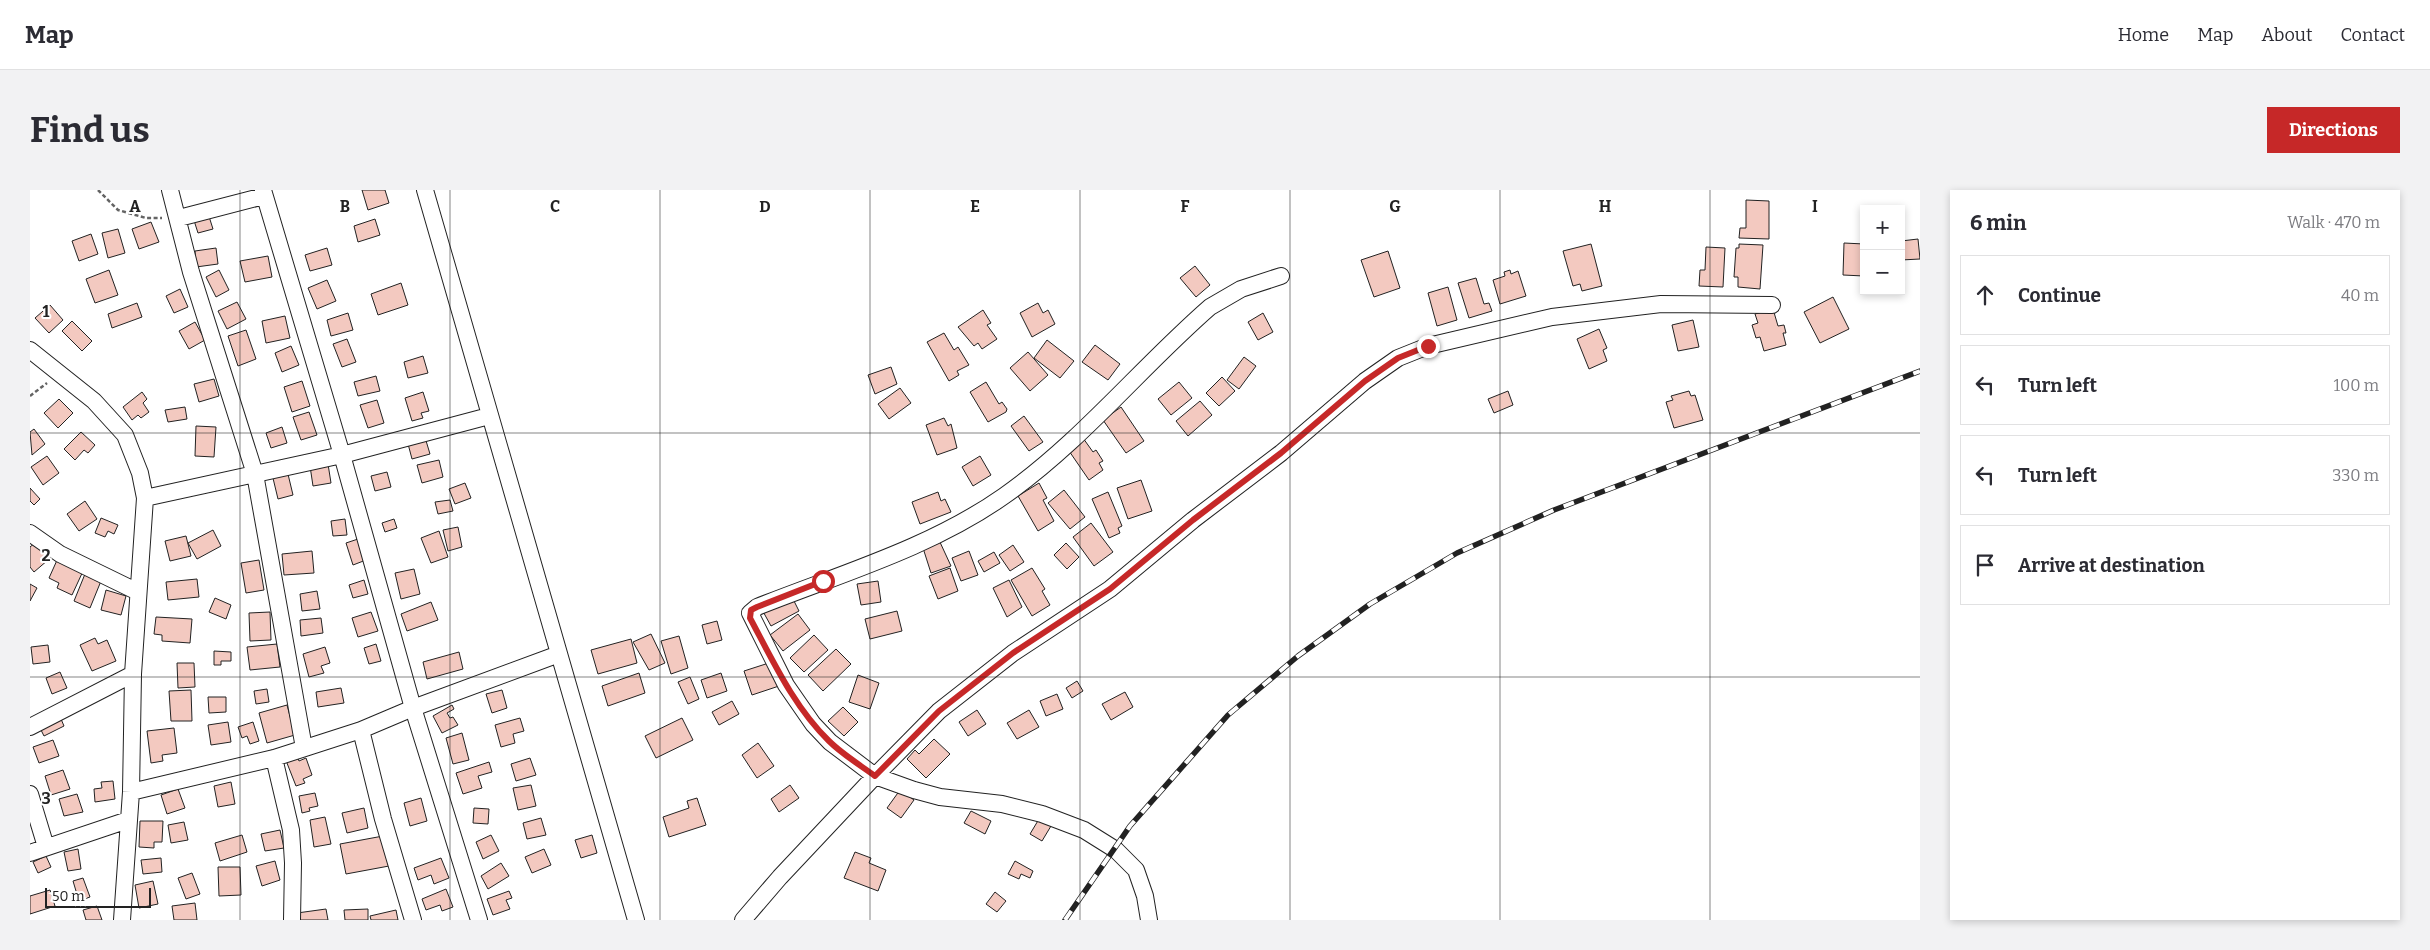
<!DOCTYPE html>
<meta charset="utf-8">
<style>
body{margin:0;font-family:Bitter,serif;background:#f2f2f3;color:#2b2b33}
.controls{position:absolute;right:15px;top:15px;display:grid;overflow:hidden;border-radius:0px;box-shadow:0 2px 8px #0003}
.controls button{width:45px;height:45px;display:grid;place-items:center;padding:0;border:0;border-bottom:1px solid #e1e1e2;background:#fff;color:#2b2b33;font:25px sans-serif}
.scale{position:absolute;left:15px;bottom:12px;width:106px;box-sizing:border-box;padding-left:5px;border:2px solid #222;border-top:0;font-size:14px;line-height:18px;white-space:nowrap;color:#222;-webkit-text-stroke:4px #fff;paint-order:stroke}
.stop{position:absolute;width:15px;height:15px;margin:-11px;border:4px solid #c62828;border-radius:50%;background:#fff}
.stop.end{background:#c62828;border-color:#fff;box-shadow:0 1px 5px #0008}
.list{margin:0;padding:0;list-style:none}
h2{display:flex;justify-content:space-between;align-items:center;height:65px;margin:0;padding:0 20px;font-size:21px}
h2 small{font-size:16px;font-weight:400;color:#7c7c81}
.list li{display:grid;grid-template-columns:32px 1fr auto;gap:15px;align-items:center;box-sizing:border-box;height:80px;margin:0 10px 10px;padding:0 10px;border:1px solid #e1e1e2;border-radius:0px}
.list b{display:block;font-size:19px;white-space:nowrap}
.list em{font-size:16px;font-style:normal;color:#7c7c81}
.icon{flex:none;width:28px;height:28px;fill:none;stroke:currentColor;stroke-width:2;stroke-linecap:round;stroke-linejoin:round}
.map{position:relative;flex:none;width:1890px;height:730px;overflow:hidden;border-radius:0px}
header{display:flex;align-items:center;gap:30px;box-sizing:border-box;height:70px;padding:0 25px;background:#fff;border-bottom:1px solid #e1e1e2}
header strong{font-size:24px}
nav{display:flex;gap:28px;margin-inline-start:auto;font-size:18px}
.intro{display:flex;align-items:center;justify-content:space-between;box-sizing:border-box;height:120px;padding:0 30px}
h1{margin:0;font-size:35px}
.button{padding:12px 22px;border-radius:0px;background:#c62828;color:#fff;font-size:18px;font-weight:700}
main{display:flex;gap:30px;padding:0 30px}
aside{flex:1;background:#fff;border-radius:0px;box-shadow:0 2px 8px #0003}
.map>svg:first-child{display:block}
</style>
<header>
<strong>Map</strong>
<nav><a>Home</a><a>Map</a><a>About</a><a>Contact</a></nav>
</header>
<div class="intro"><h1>Find us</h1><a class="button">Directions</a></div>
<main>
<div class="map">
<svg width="1890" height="730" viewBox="0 0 1890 730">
<rect width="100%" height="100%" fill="#fff"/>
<path fill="#f3c9c0" stroke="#222" d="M332,0h23l4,13 -21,7z
M1716,10l23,1v38l-30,-1 1,-10h6z
M176,17l7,22 -15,4 -7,-22z
M345,29l5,16 -22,7 -4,-16z
M121,32l8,20 -20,7 -7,-20z
M88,39l7,24 -17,5 -6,-25z
M61,44l7,20 -19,7 -7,-20z
M1888,49l2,20 -19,1v-19z
M1814,53l20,1v32l-21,-1z
M1561,54l11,42 -20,5 -2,-7 -7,2 -10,-35z
M1709,54l24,1 -3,44 -22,-2v-10h-4l2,-29h3z
M1676,57l19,1 -2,39 -24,-1 1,-16h5z
M186,58l2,16 -22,3 -1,-16z
M297,58l5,17 -22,6 -5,-16z
M1358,61l12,37 -26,9 -13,-37z
M238,66l4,21 -27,5 -5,-21z
M1165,76l15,19 -14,12 -16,-19z
M79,80l9,25 -23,8 -9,-24z
M189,80l10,20 -13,7 -10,-20z
M1480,80l1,4 7,-3 8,25 -26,8 -7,-24 12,-4 -1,-4z
M1446,88l8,26 5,-1 3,8 -23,7 -11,-35z
M297,90l9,21 -19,8 -9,-21z
M371,93l7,22 -30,10 -7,-21z
M1418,97l9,33 -20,6 -9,-33z
M150,99l8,18 -14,6 -8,-17z
M1803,107l16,32 -29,14 -16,-31z
M207,112l9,17 -19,10 -9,-18z
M107,113l5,14 -30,11 -4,-14z
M1008,113l5,10 5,-3 7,14 -23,13 -12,-24z
M20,115l13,15 -14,13 -14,-15z
M1743,119l5,17 6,-1 2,8h-3l3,12 -22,6 -4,-14 -4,1 -4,-13 6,-2 -3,-9z
M953,120l8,13 -4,2 10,14 -15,10 -4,-6 -4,3 -16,-19z
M318,123l5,17 -22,6 -4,-16z
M1233,123l10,19 -15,8 -10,-18z
M255,126l5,22 -24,5 -4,-22z
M1663,130l6,27 -21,4 -6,-26z
M42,131l20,20 -10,10 -20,-20z
M165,132l10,18 -16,9 -10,-18z
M1569,139l8,19 -4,2 4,11 -18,8 -12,-30z
M216,140l10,29 -18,7 -10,-30z
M914,143l10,17 4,-3 11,18 -12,6 2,4 -10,6 -22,-39z
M317,149l9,23 -14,5 -9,-23z
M1017,150l27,21 -14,17 -26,-20z
M1065,155l25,19 -12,16 -26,-18z
M261,156l8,19 -17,7 -7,-19z
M998,162l20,23 -18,16 -20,-23z
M393,166l5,17 -20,5 -4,-16z
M1214,167l12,9 -17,23 -12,-9z
M861,177l6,17 -22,10 -7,-19z
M346,186l4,15 -22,5 -4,-14z
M1192,187l13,14 -16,15 -13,-13z
M184,189l5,17 -20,6 -5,-18z
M272,191l8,25 -18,6 -8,-25z
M956,192l13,22 3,-2 5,7 -1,3 -18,10 -18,-30z
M1149,192l13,16 -21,17 -13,-16z
M870,198l11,15 -22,16 -11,-15z
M1478,201l5,14 -19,8 -6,-14z
M1659,201l2,5 4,-1 8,25 -29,8 -8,-26 7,-2 -2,-4z
M112,202l5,7 -4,4 6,9 -8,6 -3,-3 -6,5 -9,-13z
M393,202l6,19 -8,2 2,5 -11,3 -7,-23z
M29,209l14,14 -15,15 -14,-15z
M347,210l7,23 -16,5 -8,-23z
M1170,211l12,14 -24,21 -12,-15z
M155,217l2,12 -19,3 -3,-12z
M1091,217l23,34 -18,12 -23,-33z
M279,222l8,23 -16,5 -8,-23z
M994,226l19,26 -14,9 -18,-25z
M914,228l4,8 3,-2 6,24 -20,7 -11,-30z
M166,236l20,1 -2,30 -19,-1z
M252,237l5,16 -16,5 -5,-15z
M4,239l11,15 -13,11 -2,-23z
M51,242l14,13 -7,8 -4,-3 -9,10 -11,-11z
M394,244l6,20 -18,5 -5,-19z
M1053,248l10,14 3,-2 7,11 -4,2 4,7 -14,10 -22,-32z
M17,266l12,17 -16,12 -12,-18z
M950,266l11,19 -18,11 -11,-19z
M409,270l4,17 -21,6 -5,-18z
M298,274l3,19 -18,3 -3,-20z
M257,280l6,25 -15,4 -6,-25z
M357,282l4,15 -16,4 -4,-15z
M1111,290l11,31 -24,8 -11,-31z
M435,293l6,15 -16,6 -6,-15z
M1009,293l8,15 -4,2 11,21 -16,10 -20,-35z
M0,298l10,11 -6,6 -4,-4z
M1034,300l21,27 -15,12 -22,-26z
M908,302l3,9 4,-2 6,13 -31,12 -8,-22z
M1078,302l14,34 -4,2 2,5 -11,5 -17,-39z
M420,310l3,11 -15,3 -3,-12z
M55,311l12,18 -18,12 -12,-17z
M71,328l17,7 -4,9 -6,-3 -3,6 -10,-4z
M315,329l2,16 -14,1 -2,-15z
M364,329l3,9 -12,4 -3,-9z
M1061,333l22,29 -19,14 -21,-29z
M428,337l4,20 -14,4 -5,-21z
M183,340l8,16 -24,13 -9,-16z
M409,341l9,26 -17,6 -10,-25z
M156,346l5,20 -21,5 -5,-20z
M11,348l14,16 -21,18 -4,-5v-20z
M328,349l8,21 -13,5 -7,-22z
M909,350l12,26 -20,7 -8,-25z
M1036,353l13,14 -12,12 -13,-14z
M983,355l11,17 -14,9 -11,-16z
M282,361l2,22 -30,2 -2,-21z
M939,361l9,24 -17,6 -9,-23z
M964,362l6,11 -16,9 -6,-11z
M28,368l26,11 -12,26 -15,-7 2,-5 -10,-5z
M229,370l5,30 -18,3 -5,-30z
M920,378l8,23 -20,8 -9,-23z
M1002,378l13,21 -3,2 8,14 -18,11 -21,-36z
M384,379l6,25 -19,5 -6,-26z
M55,384l16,7 -11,27 -16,-7z
M167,389l2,18 -31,3 -2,-18z
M334,390l4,14 -15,4 -4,-13z
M979,390l13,27 -15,10 -14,-29z
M848,391l3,21 -20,3 -4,-21z
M0,394l7,4 -7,13z
M76,400l20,6 -5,19 -20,-5z
M287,401l3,18 -18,2 -2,-17z
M759,401l10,20 -28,15 -11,-20z
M185,408l16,7 -5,14 -17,-7z
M401,412l7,18 -31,11 -6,-17z
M867,421l5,20 -32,8 -5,-20z
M240,422l1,28 -21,1 -1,-28z
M341,422l7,19 -20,6 -6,-19z
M768,424l12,16 -27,21 -13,-16z
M126,427l36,2 -2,24 -28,-2v-6l-8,-1z
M291,428l2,15 -22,3 -1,-16z
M687,431l5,19 -15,4 -5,-19z
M621,444l14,29 -16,7 -16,-28z
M784,445l14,15 -24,22 -14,-14z
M649,446l9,32 -17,6 -10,-33z
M65,448l3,6 9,-4 9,21 -24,10 -12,-26z
M601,449l6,24 -39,11 -7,-24z
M247,454l3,23 -30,3 -3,-23z
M346,454l5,17 -12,3 -5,-16z
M18,455l2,17 -17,2 -2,-17z
M295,457l5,16 -9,3 3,7 -15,4 -6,-23z
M806,459l15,15 -28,27 -15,-16z
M184,461l17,1v9h-10v4h-7z
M429,462l4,17 -36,10 -4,-17z
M745,471l7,24 -30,10 -8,-24z
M147,473h17l1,24 -17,1z
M30,482l7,16 -15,6 -6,-16z
M609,483l6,20 -37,13 -6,-20z
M691,483l6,18 -20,7 -6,-18z
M828,485l21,8 -9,26 -21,-7z
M660,487l9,22 -11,5 -10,-22z
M1047,491l6,10 -11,7 -6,-10z
M311,498l3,15 -26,4 -2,-15z
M237,499l2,13 -13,2 -2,-13z
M161,500l1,31h-21l-2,-30z
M472,500l5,18 -15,5 -6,-19z
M1095,502l8,15 -22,13 -9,-16z
M1027,504l6,15 -17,7 -6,-15z
M178,507h18v15l-17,1z
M702,511l7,13 -20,11 -7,-13z
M257,515l8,30 -28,8 -8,-30z
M422,515l2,4 -7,4 3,5 3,-1 5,8 -16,8 -9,-17z
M813,517l15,15 -14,14 -16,-15z
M947,520l9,14 -18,12 -9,-14z
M999,520l10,17 -22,12 -10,-16z
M28,522l6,14 -20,10 -7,-14z
M490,528l4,13 -11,3 2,9 -14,4 -6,-22z
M652,528l11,22 -37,18 -11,-22z
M198,532l3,20 -20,3 -3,-20z
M223,532l6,19 -9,3 -3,-8 -5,2 -4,-11z
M144,538l3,25 -15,2 1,6 -12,2 -4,-32z
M432,543l7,27 -16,4 -7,-26z
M904,549l16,15 -24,24 -19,-19 8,-9 4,4z
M23,550l6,16 -20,7 -6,-16z
M728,553l16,23 -17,12 -15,-23z
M266,564l3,7 7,-3 6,17 -9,4 2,4 -9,3 -11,-28z
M500,568l6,17 -20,6 -5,-17z
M459,572l3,10 -14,4 4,12 -19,6 -7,-21z
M33,580l7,19 -19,6 -6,-19z
M83,591l2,18 -20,3 -1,-13 8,-1 -1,-6z
M201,592l4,22 -17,3 -4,-21z
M501,595l5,21 -18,4 -5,-22z
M760,595l9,13 -20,14 -8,-13z
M148,599l7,19 -18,6 -6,-19z
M870,600l14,10 -13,18 -14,-10z
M285,603l3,13 -9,2 1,3 -8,2 -3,-17z
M47,604l6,18 -19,4 -5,-17z
M391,608l6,23 -17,5 -6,-23z
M667,608l9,27 -37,12 -6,-20 26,-9 -2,-7z
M334,618l4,20 -21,5 -5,-20z
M444,618l15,1 -1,15 -15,-1z
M941,621l20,10 -6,13 -21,-11z
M295,627l6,27 -17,3 -4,-27z
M511,628l5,17 -19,4 -4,-16z
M1009,629l12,7 -9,15 -12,-7z
M110,631h23l-1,21h-8v6l-15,-1z
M154,632l4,18 -17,3 -3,-18z
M250,640l4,18 -19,3 -4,-17z
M212,645l5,17 -27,9 -5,-18z
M461,645l8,16 -16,8 -7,-17z
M562,645l5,18 -16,5 -6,-18z
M353,646l6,30 -43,8 -6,-30z
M48,659l3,20 -13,2 -4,-19z
M514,659l7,16 -19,8 -7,-16z
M825,662l16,6 -2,5 17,7 -8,21 -34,-13z
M16,666l5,11 -13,6 -5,-11z
M131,668l1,14 -19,2 -2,-14z
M411,668l8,20 -15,6 -3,-9 -13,5 -4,-12z
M245,671l5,19 -18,6 -6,-20z
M985,671l18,10 -3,7 -9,-4 -2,5 -11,-5z
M471,673l8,13 -21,13 -7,-13z
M188,677h22l1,28 -22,1z
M162,683l8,21 -14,5 -8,-21z
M53,688l7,19 -11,4 -6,-20z
M123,691l5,23 -19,4 -4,-23z
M416,699l7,18 -11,4 -2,-6 -14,5 -4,-11z
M20,700l5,16 -25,8v-18z
M479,701l3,7 -6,2 4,9 -17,6 -6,-16z
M965,702l11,9 -9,11 -11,-8z
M165,713l2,17h-23l-2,-14z
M67,716l5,14h-16l-3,-10z
M296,719l2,11h-30l-1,-7z
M338,719v11h-23l-1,-10z
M366,720l2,10h-27l-1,-4z"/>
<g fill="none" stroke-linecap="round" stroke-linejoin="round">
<g stroke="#222" stroke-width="18">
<path id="minor" d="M140,0l21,82 64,202 49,274
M233,0l79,265 71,253 66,212
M395,0l211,730
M149,28l85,-22
M0,160l64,51 31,34 15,38 5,25 -12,176 -2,118 -9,128
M115,308l197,-43 147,-39
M0,343l30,21 78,38
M0,537l103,-53
M331,540l22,89 30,101
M244,568l17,72 2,33 -1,57
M101,602l143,-34 87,-28 52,-22 146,-54
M0,604l16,53
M0,663l98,-33
M713,730l37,-43 95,-101 64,-65 74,-58 97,-64 83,-69 88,-67 84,-72 33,-23 30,-12 124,-29 109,-13 111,1
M1119,730l-4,-24 -9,-26 -20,-20 -32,-20 -42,-16 -40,-10 -62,-7 -26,-7 -39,-14 -45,-34 -17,-18 -27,-39 -36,-72 7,-6c83,-33 173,-59 247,-111 77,-54 136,-128 206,-189l31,-18 40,-13"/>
</g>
<path stroke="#646464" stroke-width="2.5" stroke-dasharray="4 2.5" stroke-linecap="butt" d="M68,0l20,20 28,8h16
M0,206l17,-13"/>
<use href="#minor" stroke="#fff" stroke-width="16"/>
<g stroke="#222" stroke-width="5.5">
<path id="rail" d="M1035,730l65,-94 98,-111 70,-59 72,-52 87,-51 97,-43 366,-139"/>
</g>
<use href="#rail" stroke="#fff" stroke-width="4" stroke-dasharray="11" stroke-linecap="butt"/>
</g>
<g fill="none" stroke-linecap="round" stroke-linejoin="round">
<path stroke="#c62828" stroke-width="6" d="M793,391l-66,26 -6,3 -1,8c23,43 44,89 79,123 13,13 31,24 46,35l64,-65 74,-58 97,-64 83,-69 88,-67 84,-72 33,-23 30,-12"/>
</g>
<path fill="none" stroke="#222" stroke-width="1" stroke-opacity="0.55" d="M210,0v730M420,0v730M630,0v730M840,0v730M1050,0v730M1260,0v730M1470,0v730M1680,0v730M0,243h1890M0,487h1890"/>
<g font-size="16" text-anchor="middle" font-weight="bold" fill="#222" stroke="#fff" stroke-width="4" stroke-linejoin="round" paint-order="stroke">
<text x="105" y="22">A</text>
<text x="315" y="22">B</text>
<text x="525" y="22">C</text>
<text x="735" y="22">D</text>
<text x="945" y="22">E</text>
<text x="1155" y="22">F</text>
<text x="1365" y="22">G</text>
<text x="1575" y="22">H</text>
<text x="1785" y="22">I</text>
<text x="16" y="127">1</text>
<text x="16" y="371">2</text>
<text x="16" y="614">3</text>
</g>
</svg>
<div class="controls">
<button>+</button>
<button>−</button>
</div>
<div class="scale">50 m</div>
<div class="stop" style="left:793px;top:391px"></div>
<div class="stop end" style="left:1398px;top:156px"></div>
</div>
<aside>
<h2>6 min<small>Walk · 470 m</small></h2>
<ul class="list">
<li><svg class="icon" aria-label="ahead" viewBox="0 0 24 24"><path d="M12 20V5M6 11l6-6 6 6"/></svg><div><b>Continue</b></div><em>40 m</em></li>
<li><svg class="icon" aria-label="left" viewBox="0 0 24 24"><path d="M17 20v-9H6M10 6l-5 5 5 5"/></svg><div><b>Turn left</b></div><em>100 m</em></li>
<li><svg class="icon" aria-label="left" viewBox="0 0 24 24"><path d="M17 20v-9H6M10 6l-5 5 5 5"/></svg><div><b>Turn left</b></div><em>330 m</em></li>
<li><svg class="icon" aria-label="arrive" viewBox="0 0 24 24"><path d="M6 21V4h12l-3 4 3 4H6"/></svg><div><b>Arrive at destination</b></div></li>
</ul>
</aside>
</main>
